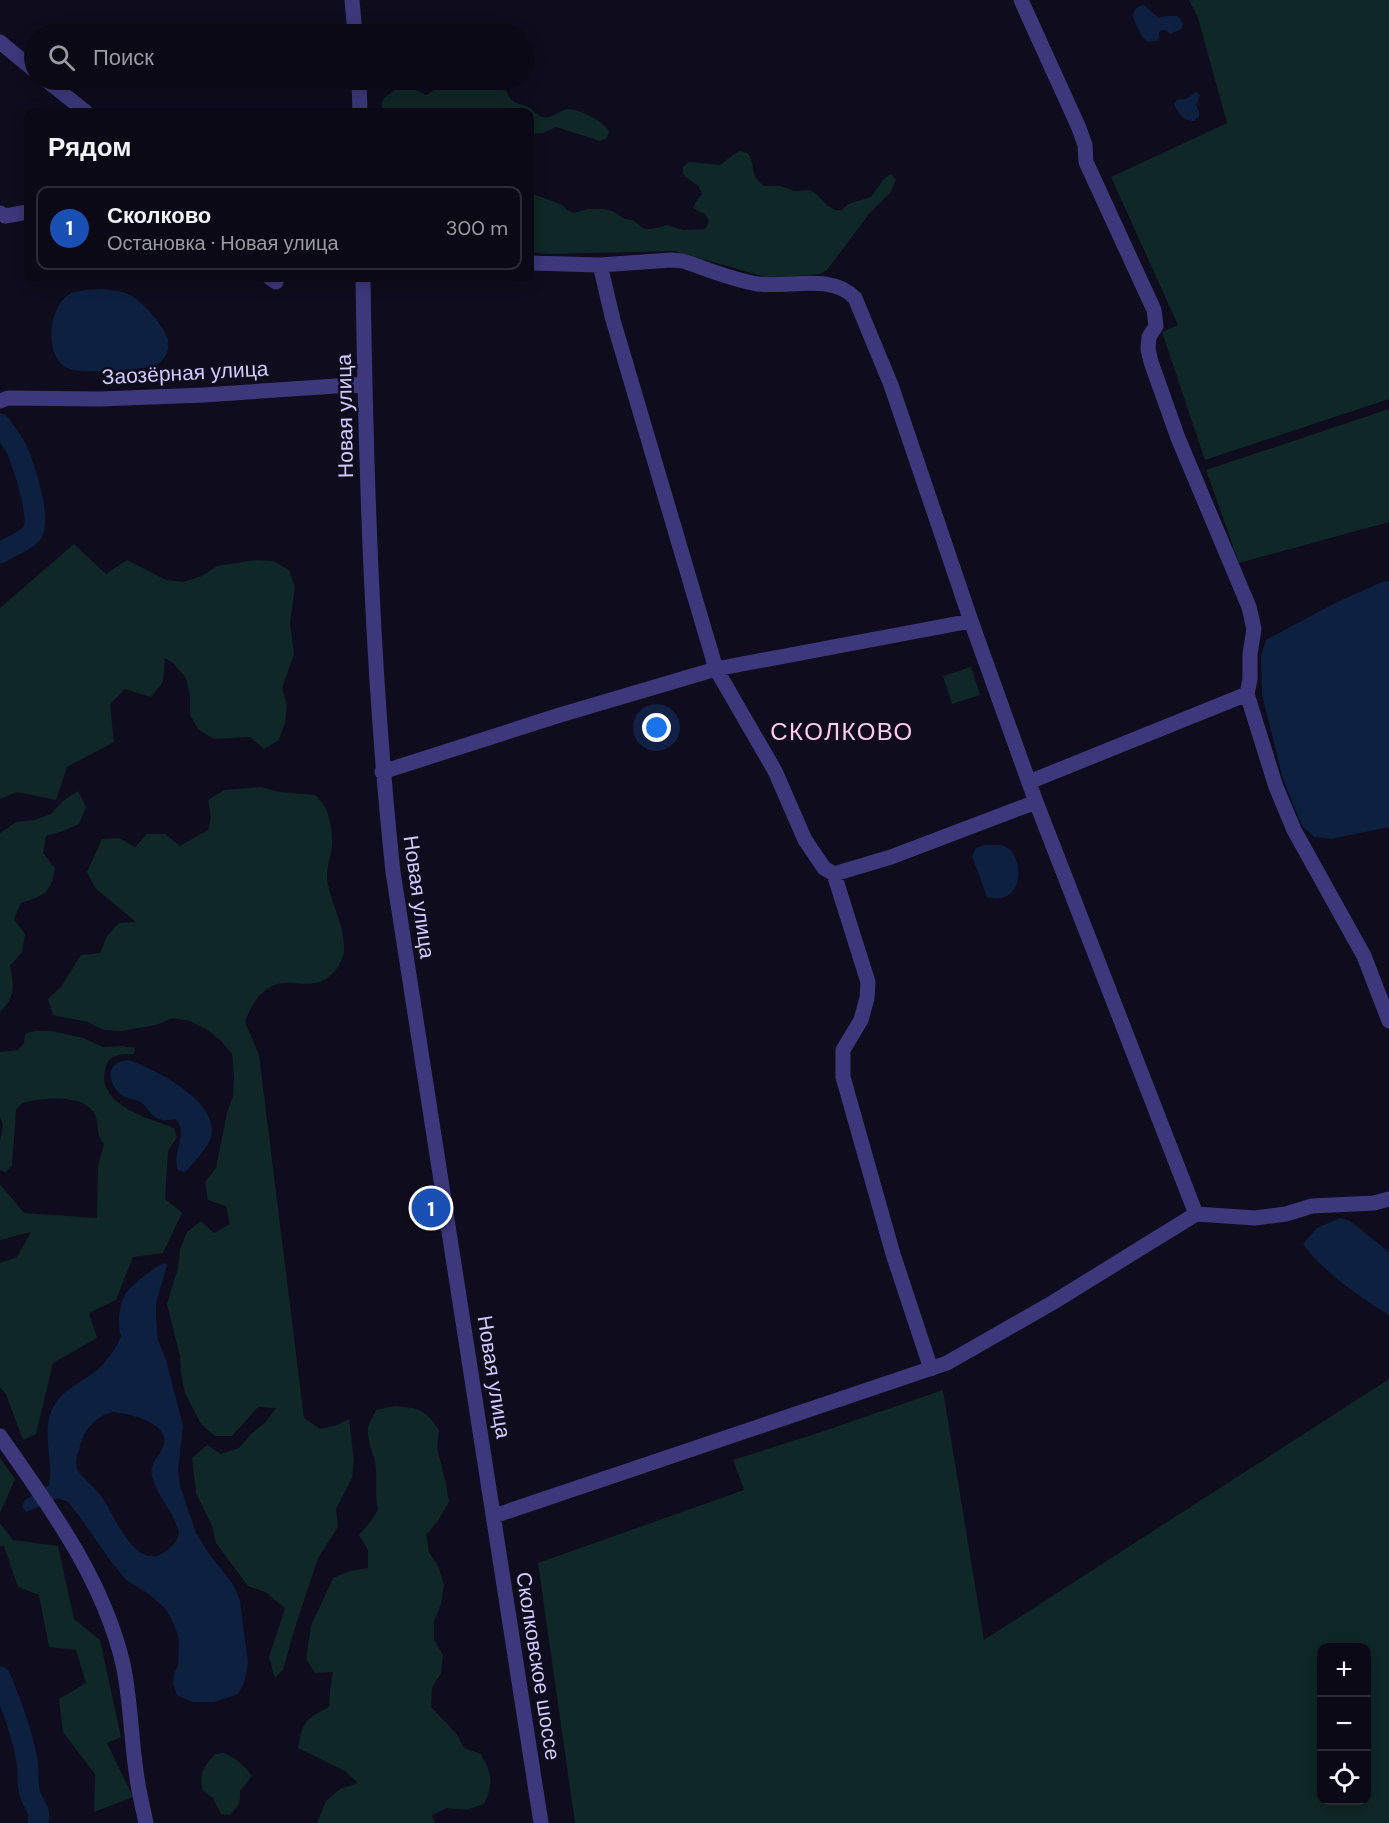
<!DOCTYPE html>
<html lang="ru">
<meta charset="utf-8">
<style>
body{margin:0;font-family:"DM Sans",sans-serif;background:#14121f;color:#f1f3f6}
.controls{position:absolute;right:18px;bottom:18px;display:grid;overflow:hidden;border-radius:12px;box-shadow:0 3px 15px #0003}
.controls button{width:54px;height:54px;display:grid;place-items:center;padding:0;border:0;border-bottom:2px solid #2b2a35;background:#0b0916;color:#f1f3f6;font:30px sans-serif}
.you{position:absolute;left:657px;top:728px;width:21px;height:21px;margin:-15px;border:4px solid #fff;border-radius:50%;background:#1a73e8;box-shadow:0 0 0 9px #1a73e833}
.badge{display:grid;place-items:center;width:39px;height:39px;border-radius:50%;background:#07d0ec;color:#fff;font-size:20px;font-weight:700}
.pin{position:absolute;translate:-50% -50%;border:3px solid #fff;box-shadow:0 2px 6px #0006}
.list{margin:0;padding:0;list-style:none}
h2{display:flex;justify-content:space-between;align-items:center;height:78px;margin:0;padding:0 24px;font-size:26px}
h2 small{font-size:20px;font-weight:400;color:#9a9aa1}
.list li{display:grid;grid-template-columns:39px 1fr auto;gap:18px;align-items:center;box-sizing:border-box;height:84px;margin:0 12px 12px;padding:0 12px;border:2px solid #2b2a35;border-radius:12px}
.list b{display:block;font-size:22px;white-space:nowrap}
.list p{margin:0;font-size:20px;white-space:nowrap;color:#9a9aa1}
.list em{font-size:20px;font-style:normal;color:#9a9aa1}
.icon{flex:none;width:33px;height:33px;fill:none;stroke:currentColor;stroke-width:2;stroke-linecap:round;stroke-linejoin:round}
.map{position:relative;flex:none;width:1389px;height:1823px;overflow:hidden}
.search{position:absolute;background:#0b0916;box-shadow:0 3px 15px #0003;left:24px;top:24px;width:510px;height:66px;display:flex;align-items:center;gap:15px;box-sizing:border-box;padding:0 21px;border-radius:33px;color:#9a9aa1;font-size:22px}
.panel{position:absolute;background:#0b0916;box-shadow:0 3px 15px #0003;left:24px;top:108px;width:510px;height:174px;border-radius:12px}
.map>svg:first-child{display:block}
</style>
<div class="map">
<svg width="1389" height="1823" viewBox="0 0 1389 1823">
<rect width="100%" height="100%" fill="#0f0c1d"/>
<path fill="#0f2726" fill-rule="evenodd" d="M1189,0h200v399l-184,61 -43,-128 16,-7 -67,-148 116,-54 -29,-105z
M493,82h8c5,5 5,10 9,16 5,6 10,6 17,8 6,3 9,9 15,11 11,3 16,-7 26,-8 12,0 36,13 41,22l-2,7 -7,3 -44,-14 -13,6 -13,1v-22h-148c-3,-18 9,-15 17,-27 13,-2 16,6 27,10l13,-8h16l15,-3 8,2z
M740,151l8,2c9,15 0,20 16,33h16l15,5 15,-1 7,5 11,11 7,4h7l6,-6 23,-7 13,-18 7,-5 5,6 -6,13 -21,21 -42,56 -7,4 -51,4 -14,-4 -81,-23 -127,3 -17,-2v-59l25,9 7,3 5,5 7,3 14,-4h16l8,2 13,8 8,1 11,9h8l15,-4 16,5 22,-1 4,-7 -3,-7 -13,-7 4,-8 5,-6c-3,-12 -12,-12 -19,-20v-7l6,-5 31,3 13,-10z
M1389,409v113l-150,41 -33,-93z
M74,544l32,30 21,-14 39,20 17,2 19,-6 15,-10 38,-6 18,1 16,9 6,17 -5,36 4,31 -12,34 5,17 -2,18 -6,17 -15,9 -14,-12 -36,2 -15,-9 -9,-15v-20l-4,-17 -13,-15 -8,-5 -2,24 -12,15 -26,-8 -15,15 4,38 -47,25 -11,33 -39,-8 -17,7v-191z
M971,667l9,28 -28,9 -9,-28z
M261,787l18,5 36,3c4,4 9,9 11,14 4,9 7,27 6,37 -1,11 -5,18 -5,31 2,24 18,47 17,72 0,9 -5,18 -11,24 -20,21 -41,3 -61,13 -14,7 -22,22 -27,36l14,33 45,363 16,11 17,-4 12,-6 5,41 -2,18 -16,31 2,18 -20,31 -25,76 -10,36 -8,8 -6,-21 16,-49 -20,-16 -17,-6 -32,-43 -4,-17 -16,-33 -4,-35 15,-13 14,9 18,-6 12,-14 15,-12 10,-14 -18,-1 -26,29h-17l-14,-12 -16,-31 -4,-19 -1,-18 -13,-52 11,-36 2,-19 7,-17 14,-11 13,12 16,-9 -4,-18 -18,-6 -3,-18 11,-14 11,-55 6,-17 1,-18 -2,-24 -12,-14 -14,-11 -16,-8 -17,-3 -17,7 -35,6 -17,-1 -16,-8 -35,-7 -5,-16 13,-12 20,-32 19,-2 7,-17 12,-13 17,-1 -41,-34 -8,-16 15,-33 17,-1 16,9 12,-13h18l15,12 28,-16 3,-12 -3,-18 16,-10z
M78,791l8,16 -7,17 -16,7 -17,5 -3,17 12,15c-4,25 -10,28 -34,35l-7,16 11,15 -3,18 -12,14c4,21 6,30 -10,46v-179l16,-11 18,-2 17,-6 12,-13z
M34,1031h17l32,7 20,9 20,-1 12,2 -1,6c-13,0 -26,0 -29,16 -8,36 45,48 69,58l3,9 -9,14 -3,48 17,14 -19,40 -30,4 -17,43 -27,13 8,25 -44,25 -17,71 -13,6 -17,-46 -6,-7v-124l17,-6 14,-25 -31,8v-56l24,29 73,5 1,-52 6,-22c-9,-10 -4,-20 -10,-31 -11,-20 -54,-15 -72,-10l-6,7 -4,55 -6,7 -6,-2v-28l3,-18 -3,-7v-65l18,-2 6,-7 1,-9z
M1389,1379v444h-814l-37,-260 206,-73 -11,-30 88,-28 122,-42 41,250zM1322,1648h44v152h-44z
M394,1406c25,2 31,3 45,24l-2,18 9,36 3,18 -11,19 -12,14 3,17 10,16 5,17 -3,19 -7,17v19l9,15 -2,18 -9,15 -1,19 25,26 8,15 17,6c11,21 13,29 3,50l-18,6 -19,-2 -15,7 3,8h-118l9,-22 14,-12 18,-6 -13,-12 -47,-23c5,-27 7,-29 31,-41l1,-18 3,-17 -18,1 -9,-14 5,-33 22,-48 17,-7 18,-3v-18l-9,-15 12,-14 7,-11c-4,-16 0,-33 -3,-49 -3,-10 -8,-22 -7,-33 1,-6 6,-13 8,-18z
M0,1458l15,21 -15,34z
M0,1523l13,17 45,6 16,73 26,21 21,97 -14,6 26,54 -39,15 1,-38 -32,-42 -4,-33 27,-16 -10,-33 -27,-3 -10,-52 -21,-8 -14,-41h-4z
M224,1753c12,5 21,13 28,23l-12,15c1,11 -2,16 -10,24l-9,-1 -8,-16 -10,-7c-5,-18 1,-24 12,-37z"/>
<path fill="#0d2040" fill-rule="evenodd" d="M1144,5l15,13 7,-2h12l5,8 -2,5 -11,5 -4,-4h-5l-2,2v6l-3,3 -8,1c-8,-5 -12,-17 -15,-26 1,-7 4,-10 11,-11z
M1196,92l4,3 -4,10 3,7v4l-5,5c-11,0 -16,-8 -20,-17l3,-4 9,-1z
M104,289c8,1 18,2 26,6 12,5 35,33 38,45 1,6 0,13 -4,18 -3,5 -8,8 -14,9 -18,2 -68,8 -83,1 -23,-12 -19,-59 1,-73 8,-6 25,-5 36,-6z
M1389,581v246l-58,12 -17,-2 -12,-11 -19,-47 -21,-85 -1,-38 5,-16 69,-37 47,-21z
M985,845c6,1 14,-1 19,1 21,7 22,62 -17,51l-15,-41 4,-8z
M129,1060c27,10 95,43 81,80 -5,11 -15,21 -23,30l-3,2 -6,-2c-7,-18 11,-35 -2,-51 -4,0 -10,2 -14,1 -11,-2 -14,-13 -21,-18 -7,-4 -16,-3 -22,-9 -13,-14 -12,-32 10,-33z
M1340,1218l10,3 39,31v63c-27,-16 -68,-45 -86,-71l14,-16z
M164,1263l3,2 -11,39v13l2,23 8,20 17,66 -5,44 2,16 16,47 14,22 23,29 7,17 8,62 -4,20 -6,11 -24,8h-22l-15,-7 -4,-11 1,-10 4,-8 1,-27 -5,-15 -9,-16 -18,-15 -21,-13 -13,-16 -34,-48 -11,-14 -10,-4 -3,1 -29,13 -4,-6 3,-6 24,-15c1,-6 2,-13 1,-19 -1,-16 -5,-35 0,-51 9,-26 29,-30 47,-45 11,-10 19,-21 24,-34 -4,-12 -2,-32 5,-43 5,-8 29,-26 38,-30zM114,1412c15,2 59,11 49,35 -4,10 -14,17 -11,29 4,19 21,34 26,54 2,6 -2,11 -6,16 -5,4 -9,8 -15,10 -27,5 -43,-43 -56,-60 -6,-9 -21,-19 -24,-28 -2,-6 0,-13 2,-18 4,-19 15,-34 35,-38z"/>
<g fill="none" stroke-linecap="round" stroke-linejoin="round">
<path stroke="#0d2040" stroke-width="21" d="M0,424c6,9 13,17 18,28 6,15 24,68 14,81 -8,10 -22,13 -32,20
M0,1677c11,27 22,55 27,84 2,9 0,19 2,28 1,13 13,19 9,34"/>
<path stroke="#3c387b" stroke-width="15" d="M352,0l3,34
M1021,0l58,128 6,17 1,17 68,148 2,16 -7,11 -1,12 3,13 27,76 71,169 5,22 -4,25v25l-3,15 29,93 18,43 70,126 25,65
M0,42l34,28
M46,80l40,32
M359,80l1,32
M0,213l5,3 23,-4
M530,263l70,2 71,-5 12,1c24,8 49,19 75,23 32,4 73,-11 97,14l36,87 80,236 65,181 160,412
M600,265l13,55 103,349 59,102 30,69 19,28 10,6
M270,278l6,4
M363,278c3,198 9,396 30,594l148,951
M0,401l8,-3 92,1 104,-4 161,-11
M382,772l178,-57 156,-46 255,-48
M1029,782l218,-88
M931,1369l-38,-115 -50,-177v-27l18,-30 6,-22 1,-16 -34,-108 57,-17 145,-55
M0,1436c50,71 103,143 123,228 8,38 8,76 14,114 2,15 6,30 9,45
M494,1516l453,-153 105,-60 144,-89 59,4 31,-4 26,-8 62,-3 15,-4"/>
</g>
<g text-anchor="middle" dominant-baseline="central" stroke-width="5" stroke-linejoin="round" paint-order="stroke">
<g font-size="21" fill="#d1cafd" stroke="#0f0c1d">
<text transform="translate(185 373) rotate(-3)">Заозёрная улица</text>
<text transform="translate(345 416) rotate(-91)">Новая улица</text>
<text transform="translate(419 897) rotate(82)">Новая улица</text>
<text transform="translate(494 1377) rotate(81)">Новая улица</text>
<text transform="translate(538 1666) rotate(81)">Сколковское шоссе</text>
</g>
<g font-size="24" letter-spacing="1.5" fill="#fdccea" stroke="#0f0c1d">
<text x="842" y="731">СКОЛКОВО</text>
</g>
</g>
</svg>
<div class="controls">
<button>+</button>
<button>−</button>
<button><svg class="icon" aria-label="locate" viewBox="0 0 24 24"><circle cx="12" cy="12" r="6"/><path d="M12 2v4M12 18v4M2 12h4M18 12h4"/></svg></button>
</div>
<div class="you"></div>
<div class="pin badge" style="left:431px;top:1208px;background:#1a4fb4">1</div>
<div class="search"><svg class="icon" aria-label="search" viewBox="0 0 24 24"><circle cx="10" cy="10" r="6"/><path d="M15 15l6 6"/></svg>Поиск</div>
<section class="panel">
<h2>Рядом<small></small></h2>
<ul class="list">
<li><span class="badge" style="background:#1a4fb4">1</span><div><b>Сколково</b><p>Остановка · Новая улица</p></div><em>300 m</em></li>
</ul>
</section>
</div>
